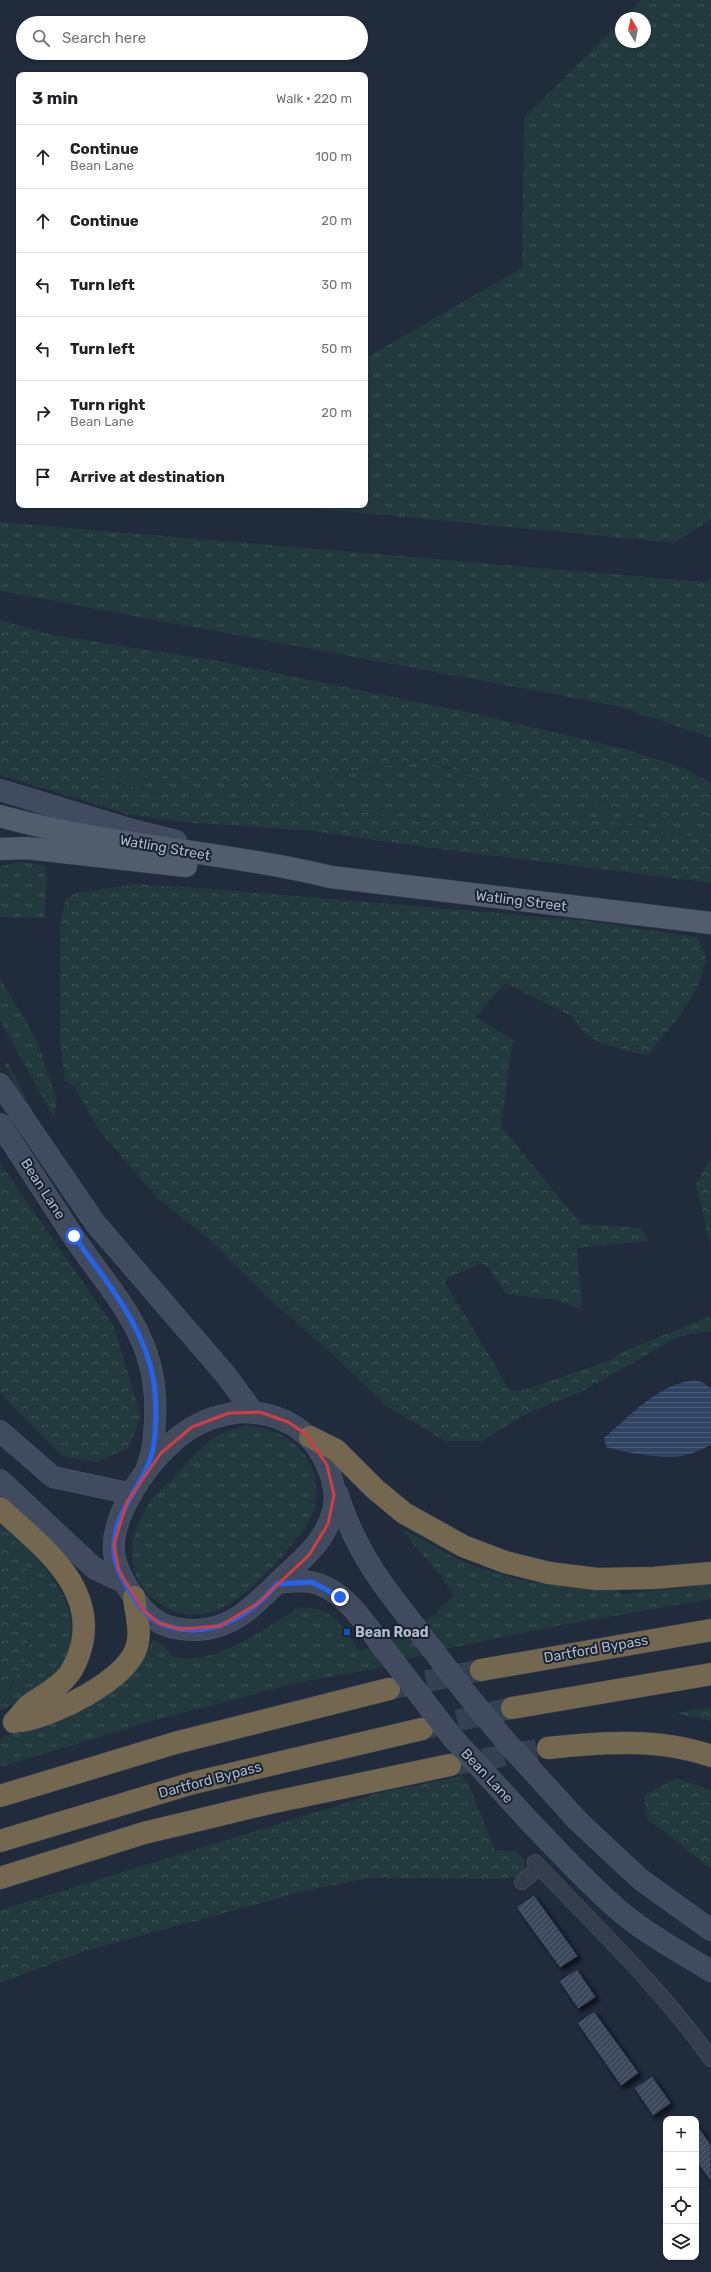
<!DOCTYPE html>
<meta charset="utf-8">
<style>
body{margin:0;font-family:Rubik,sans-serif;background:#f6f6f6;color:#202124}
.controls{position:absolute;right:12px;bottom:12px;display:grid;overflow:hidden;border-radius:8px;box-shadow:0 1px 3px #0004}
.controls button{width:36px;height:36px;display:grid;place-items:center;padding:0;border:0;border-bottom:1px solid #e0e0e0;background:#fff;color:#202124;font:20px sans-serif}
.compass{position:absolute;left:615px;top:12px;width:36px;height:36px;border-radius:50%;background:#fff;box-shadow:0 1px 3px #0004;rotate:350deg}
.stop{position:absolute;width:12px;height:12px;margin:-9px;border:3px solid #2563eb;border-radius:50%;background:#fff}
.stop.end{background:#2563eb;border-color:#fff;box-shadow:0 1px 4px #0008}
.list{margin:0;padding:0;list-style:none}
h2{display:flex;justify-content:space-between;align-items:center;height:52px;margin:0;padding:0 16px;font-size:17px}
h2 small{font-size:13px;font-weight:400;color:#757577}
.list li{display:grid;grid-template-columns:26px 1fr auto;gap:12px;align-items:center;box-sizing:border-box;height:64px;padding:0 16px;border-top:1px solid #e0e0e0}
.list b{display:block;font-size:15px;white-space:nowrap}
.list p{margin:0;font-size:13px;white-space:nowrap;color:#757577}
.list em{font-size:13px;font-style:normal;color:#757577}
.icon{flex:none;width:22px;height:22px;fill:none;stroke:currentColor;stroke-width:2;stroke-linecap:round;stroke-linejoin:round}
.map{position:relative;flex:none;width:711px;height:2272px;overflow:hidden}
.search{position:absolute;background:#fff;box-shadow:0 1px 3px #0004;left:16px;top:16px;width:352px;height:44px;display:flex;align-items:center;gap:10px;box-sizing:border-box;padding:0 14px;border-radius:22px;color:#757577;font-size:15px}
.panel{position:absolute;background:#fff;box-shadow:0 1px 3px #0004;left:16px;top:72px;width:352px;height:436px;border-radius:8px}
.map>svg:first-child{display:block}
</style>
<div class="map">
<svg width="711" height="2272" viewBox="0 0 711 2272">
<defs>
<pattern id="grass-tufts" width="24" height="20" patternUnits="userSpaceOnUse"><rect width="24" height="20" fill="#22393d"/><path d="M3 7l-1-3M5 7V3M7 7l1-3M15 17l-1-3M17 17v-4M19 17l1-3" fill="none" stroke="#405458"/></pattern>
<pattern id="forest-crowns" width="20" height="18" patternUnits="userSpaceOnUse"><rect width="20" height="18" fill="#22393d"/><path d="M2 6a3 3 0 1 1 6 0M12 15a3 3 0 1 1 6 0" fill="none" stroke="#405458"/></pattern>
<pattern id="water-rules" width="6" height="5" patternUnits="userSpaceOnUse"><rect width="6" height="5" fill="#304363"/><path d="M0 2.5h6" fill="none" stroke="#4b5c78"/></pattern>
<pattern id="building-hatch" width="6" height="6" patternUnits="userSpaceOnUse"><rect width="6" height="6" fill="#3b495c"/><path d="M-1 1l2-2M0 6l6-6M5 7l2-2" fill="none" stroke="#556172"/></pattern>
<filter id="shadow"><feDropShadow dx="3.5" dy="3.5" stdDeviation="2" flood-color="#0009"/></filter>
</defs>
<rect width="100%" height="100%" fill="#202b3c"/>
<path fill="url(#grass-tufts)" d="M641,0h70v519l-37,24 -396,-38h87v-147l157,-90 2,-150 97,-97v21h24v-24h-21z
M0,522l706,60 5,-4v160l-94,-32 -617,-115z
M428,763l137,36 146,25v15l-43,-6 -156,-31 -40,19h-32l-103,-12 -186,-17 -56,-17 216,5 69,-14z
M21,862l25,4 1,13 -3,39 -44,-1v-51z
M0,979l26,41 13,27 18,53 -3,18 -54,-98z
M8,1062l27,55 -6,-2 -24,-50z
M247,1426c47,2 82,41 65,89 -6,15 -18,27 -28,39 -27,31 -72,79 -117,54 -43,-23 -43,-66 -19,-103 7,-11 18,-20 27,-29 23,-25 36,-45 72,-50z
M0,1522c40,36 104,98 53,153 -14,15 -35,26 -53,36v-12l13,-15 16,-39 1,-56 -3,-21 -9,-22z
M401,1529c9,2 44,24 57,30 51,22 105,31 161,31l1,4 91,-9v14l-149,26 -116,24 -67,19 -83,15 -143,38 -153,46v-28l118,-51 19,-19 16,-29 9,4 11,12c41,12 87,-27 121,-44v-4c38,-4 46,16 66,43l78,-38 -1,-3 17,-14 -15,-22z"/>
<path fill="url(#forest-crowns)" d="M0,620l48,14 170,27 263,54 144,34 59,19 27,15v41l-193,-33 -71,-24 -19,-4 -48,3 -82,16 -201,-6 54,16 186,17 103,12h32l40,-19 156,31 43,6v44l-310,-39 -87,-13 -134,-9 -54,-8 -126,-39z
M136,884l65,4 379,32 117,17 9,18c-3,40 -36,71 -59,101l-47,-13 -19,-13 -8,-13 -68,-34 -29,34 37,23 -12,86 80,98 59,4 10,13 -73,7 5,56 -3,5 -25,-9 -48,-6 -19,-28 -6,-3 -33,15 -3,4 65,108 10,1 89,-30 13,-9 89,-36v15l-23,3 -13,5 -92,52 -55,22 -46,28h-37l-59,-35 -58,-56 -52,-44 -63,-63 -57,-46 -57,-67 -24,-42 -10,-8 -5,-36v-122l5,-20 3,-4 8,-5z
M711,1157v91l-15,-64z
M0,1163l114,164 27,90 -13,31 -31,14 -35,-6 -62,-63z
M0,1522c26,27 30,50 30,87 0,38 -4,61 -30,90z
M711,1707v14l-37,-8z
M462,1776l6,7 27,67 21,1 9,11 -1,7 -7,7 -11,3 -137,-1 -60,12 -221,60 -88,33v-73l378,-117z
M676,1778l35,12v79l-64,-50 -3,-23z"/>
<path fill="url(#water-rules)" d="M696,1380l8,3 7,6v56c-9,4 -19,9 -29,11 -18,4 -59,-4 -76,-9l-2,-9c27,-23 55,-55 92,-58z"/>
<path fill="url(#building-hatch)" stroke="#1b2433" filter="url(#shadow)" d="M534,1895l44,61 -18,12 -44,-61z
M577,1969l19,28 -18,12 -19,-28z
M594,2011l45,62 -18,13 -44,-63z
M652,2076l19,27 -18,13 -19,-28z
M696,2123l15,22v37l-15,-21z"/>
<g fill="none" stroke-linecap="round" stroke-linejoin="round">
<path stroke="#354051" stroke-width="22" stroke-dasharray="22 11" stroke-linecap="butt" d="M394,1688l87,-18
M425,1728l87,-20
M450,1765l98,-17"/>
<g stroke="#4f5867" stroke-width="16">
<path id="street" d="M535,1862c60,64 125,125 176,197
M522,1882l17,-15"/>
</g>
<g stroke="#4f5867" stroke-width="22">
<path id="secondary" d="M0,790l132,40 44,11
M0,1084l95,139 130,151 28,38
M0,1124c24,37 49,75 73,112 42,62 87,102 82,184 -1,16 -1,32 -8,47
M241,1412c40,0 72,18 87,56 6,14 9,28 5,43 -8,32 -32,49 -55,71 -24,24 -46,47 -82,48 -28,0 -44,-7 -60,-30 -10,-14 -21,-31 -22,-49 -3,-42 44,-104 79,-124 15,-9 30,-13 48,-15z
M0,1431l53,46 79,17
M0,1480l94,88 31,15
M337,1493c14,43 32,74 59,109
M277,1583c11,-1 23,-3 34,-1 34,7 55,43 74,68
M578,1821l62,58 71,51
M531,1823c30,31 58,62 91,90 27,22 59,40 89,58"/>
</g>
<g stroke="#3d4655" stroke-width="23">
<path id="primary" d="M0,816c108,30 222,35 331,61l380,46
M0,849l27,-1 159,18"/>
</g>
<g stroke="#3f4857" stroke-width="23">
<path id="highway" d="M310,1437l26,13 39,39 29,24 59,33 42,16 44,11 48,6 56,-1 58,-5
M0,1508c38,35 95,76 82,136 -3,11 -6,21 -13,30 -11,15 -27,21 -41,32 -5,5 -9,11 -14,16
M481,1670l230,-40
M512,1708l199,-34
M22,1721c33,-6 101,-39 114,-72 6,-16 0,-35 -2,-52
M548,1748c52,-6 113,-10 163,8
M0,1796l175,-53 214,-54
M0,1841l193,-58 229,-54
M0,1878l144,-45 121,-29 185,-39"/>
</g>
<use href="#street" stroke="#343d4c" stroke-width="15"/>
<use href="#secondary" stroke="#414b60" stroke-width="21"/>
<use href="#primary" stroke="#515c6c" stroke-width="22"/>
<use href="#highway" stroke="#736750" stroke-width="22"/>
<g stroke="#4f5867" stroke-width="22" stroke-linecap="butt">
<path id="secondary-bridge" d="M396,1602l69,90 43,52 70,77
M385,1650l67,87 79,86"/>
</g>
<use href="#secondary-bridge" stroke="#414b60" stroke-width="21"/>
</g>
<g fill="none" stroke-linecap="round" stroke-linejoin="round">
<path stroke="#2563eb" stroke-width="5" d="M74,1236c32,46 71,89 80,147 3,22 3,60 -5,80 -12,29 -36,53 -35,86 0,17 9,31 17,44 5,8 10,16 17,22 7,7 17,11 27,13 41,9 77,-14 102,-44l35,-2 28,15"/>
</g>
<path fill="none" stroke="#d03e40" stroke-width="3" stroke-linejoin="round" d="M260,1412l28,10 18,12 21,31 7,30 -6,29 -19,31 -52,49 -37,22 -40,3 -21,-6 -15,-12 -25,-40 -5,-27 13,-42 34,-49 31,-26 37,-14z"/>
<rect fill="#1a4fb4" stroke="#192231" stroke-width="1.5" x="343" y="1628" width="8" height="8" rx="2"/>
<g text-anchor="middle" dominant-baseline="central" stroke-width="4" stroke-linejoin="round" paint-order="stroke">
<g font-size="14" fill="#afb8c8" stroke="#192231">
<text transform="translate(165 848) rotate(10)">Watling Street</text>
<text transform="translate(521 901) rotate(7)">Watling Street</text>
<text transform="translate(43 1189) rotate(57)">Bean Lane</text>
<text transform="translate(596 1649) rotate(-10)">Dartford Bypass</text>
<text transform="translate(487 1776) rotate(47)">Bean Lane</text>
<text transform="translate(210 1780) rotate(-15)">Dartford Bypass</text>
</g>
<g font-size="14" font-weight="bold" fill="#afb8c8" stroke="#192231" text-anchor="start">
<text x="355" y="1632">Bean Road</text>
</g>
</g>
</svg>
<div class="controls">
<button>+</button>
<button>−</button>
<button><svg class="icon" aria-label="locate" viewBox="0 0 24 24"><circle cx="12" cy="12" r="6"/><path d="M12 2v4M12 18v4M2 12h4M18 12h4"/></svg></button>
<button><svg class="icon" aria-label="layers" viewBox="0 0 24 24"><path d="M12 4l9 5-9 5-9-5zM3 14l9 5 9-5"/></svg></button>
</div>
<svg class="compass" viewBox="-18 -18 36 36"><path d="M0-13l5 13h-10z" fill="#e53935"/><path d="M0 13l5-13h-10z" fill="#757577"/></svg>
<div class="stop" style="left:74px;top:1236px"></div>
<div class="stop end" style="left:340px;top:1597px"></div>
<div class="search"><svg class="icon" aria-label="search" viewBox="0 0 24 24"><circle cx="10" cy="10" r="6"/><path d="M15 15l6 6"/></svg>Search here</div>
<section class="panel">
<h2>3 min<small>Walk · 220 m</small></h2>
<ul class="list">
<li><svg class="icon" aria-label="ahead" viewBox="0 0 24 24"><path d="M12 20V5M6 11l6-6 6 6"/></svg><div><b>Continue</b><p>Bean Lane</p></div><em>100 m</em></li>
<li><svg class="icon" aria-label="ahead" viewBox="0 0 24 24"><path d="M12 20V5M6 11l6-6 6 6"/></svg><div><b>Continue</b></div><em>20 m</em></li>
<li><svg class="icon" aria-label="left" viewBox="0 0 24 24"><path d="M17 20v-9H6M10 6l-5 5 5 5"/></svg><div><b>Turn left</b></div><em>30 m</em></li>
<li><svg class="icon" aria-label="left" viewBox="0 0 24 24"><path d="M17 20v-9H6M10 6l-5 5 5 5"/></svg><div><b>Turn left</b></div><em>50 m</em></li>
<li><svg class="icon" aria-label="right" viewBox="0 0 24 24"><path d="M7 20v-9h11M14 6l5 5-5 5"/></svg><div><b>Turn right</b><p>Bean Lane</p></div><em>20 m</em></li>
<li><svg class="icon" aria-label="arrive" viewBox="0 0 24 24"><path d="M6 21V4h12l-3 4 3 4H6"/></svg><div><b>Arrive at destination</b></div></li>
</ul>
</section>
</div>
